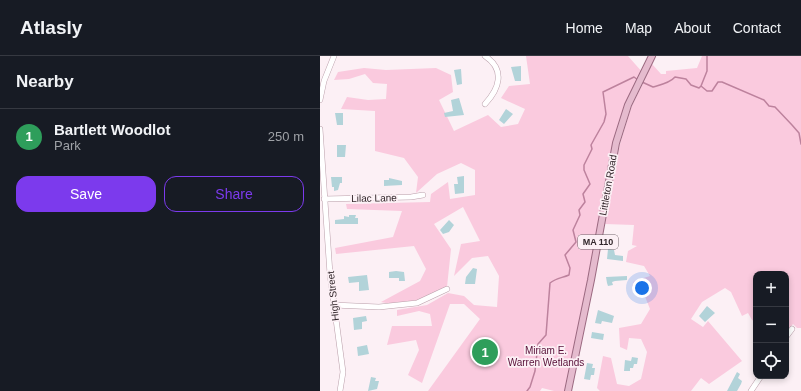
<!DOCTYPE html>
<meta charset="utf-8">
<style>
body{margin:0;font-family:Arial,sans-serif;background:#20242c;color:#f1f3f6}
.controls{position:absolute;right:12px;bottom:12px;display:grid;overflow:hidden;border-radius:8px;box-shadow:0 2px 6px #0003}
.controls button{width:36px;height:36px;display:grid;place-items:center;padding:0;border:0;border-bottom:1px solid #363941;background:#171b24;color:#f1f3f6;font:20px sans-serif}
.you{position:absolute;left:322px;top:232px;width:14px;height:14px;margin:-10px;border:3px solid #fff;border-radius:50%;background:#1a73e8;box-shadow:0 0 0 6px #1a73e833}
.badge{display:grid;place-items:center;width:26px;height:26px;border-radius:50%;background:#7c3aed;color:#fff;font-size:13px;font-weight:700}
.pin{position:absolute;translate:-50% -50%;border:2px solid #fff;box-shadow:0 1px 4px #0006}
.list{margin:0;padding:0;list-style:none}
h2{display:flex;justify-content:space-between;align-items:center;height:52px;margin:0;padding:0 16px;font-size:17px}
h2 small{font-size:13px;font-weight:400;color:#9ea1a6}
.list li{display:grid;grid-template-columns:26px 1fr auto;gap:12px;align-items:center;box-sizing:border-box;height:56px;padding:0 16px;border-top:1px solid #363941}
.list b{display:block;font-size:15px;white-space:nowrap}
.list p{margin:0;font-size:13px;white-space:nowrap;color:#9ea1a6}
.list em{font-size:13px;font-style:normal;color:#9ea1a6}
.actions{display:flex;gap:8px;padding:12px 16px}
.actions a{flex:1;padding:9px 0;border:1px solid #7c3aed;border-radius:12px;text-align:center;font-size:14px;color:#7c3aed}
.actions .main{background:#7c3aed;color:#fff}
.icon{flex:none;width:22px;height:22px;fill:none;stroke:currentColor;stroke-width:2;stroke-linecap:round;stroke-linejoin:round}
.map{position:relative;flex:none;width:481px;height:335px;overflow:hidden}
header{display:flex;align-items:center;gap:24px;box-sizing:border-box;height:56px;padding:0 20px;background:#171b24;border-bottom:1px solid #363941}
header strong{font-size:19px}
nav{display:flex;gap:22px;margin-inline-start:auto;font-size:14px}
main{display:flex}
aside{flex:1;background:#171b24}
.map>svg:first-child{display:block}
</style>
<header>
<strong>Atlasly</strong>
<nav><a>Home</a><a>Map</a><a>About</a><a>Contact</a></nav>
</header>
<main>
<aside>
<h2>Nearby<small></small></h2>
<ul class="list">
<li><span class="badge" style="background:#2e9e5b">1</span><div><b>Bartlett Woodlot</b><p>Park</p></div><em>250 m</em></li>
</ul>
<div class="actions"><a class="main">Save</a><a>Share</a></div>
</aside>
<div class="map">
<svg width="481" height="335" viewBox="0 0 481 335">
<rect width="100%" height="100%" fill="#fcf0f5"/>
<path fill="#facade" d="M206,0h102l15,17 -20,45 -55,273h-14l-12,-3 -2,3h-112l52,-72 -16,-15h-14l-28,79 -14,-8 11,-25 -3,-10 -29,5 5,-19h40l-2,-12 -11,-3 -22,5v-6l30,-5 21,-12 16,3 10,9 23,2 2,-31 -11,-20 -16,2 -18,18 7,-32 19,-3 -17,-34 -29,17 17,25 -4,38c-25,14 -36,21 -66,15l39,-21 6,-12 -12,-23 -78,8 -1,-6 58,-11 9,-26 -55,-2 -1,-5 84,-2 1,-8 17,-12 2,17 25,-4v-25l-14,-7 -24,11 -21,19 2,-16 -14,-19 -29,-7v-40l-34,-2 6,-12 21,3 18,-1 1,-15 -14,-1 -8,-9 -16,5 -15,1 4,-8 26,-4 22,2 50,-2 15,7 2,17 -14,8 15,31 34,-16 13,12 17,-3 7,-15 -24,-11 8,-12 21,-2z
M382,0h99v272h-4l-4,-4 -7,9v-59h-30v48l-4,-2 -4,-7 -6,3 -11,-24 -6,-4 -23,14 -11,17 12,8 5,-6 34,40 -33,23 -8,-6 -10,13h-91l-3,-3 6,-32 8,2 6,26 12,2 12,-7 6,-27 -6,-13 -12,-1 -2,12 -7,-3 -1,-19 22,-4 9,-15 -8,-20 -10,-3 2,-5 16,-5 -6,-10 -18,-4 2,-11 9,-5 -5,-1 2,-20 -29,-1 15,-80 11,-36 21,-44 9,10h5v-3l31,-3z"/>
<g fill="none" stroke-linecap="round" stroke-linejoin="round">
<path stroke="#bd829d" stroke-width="1.5" d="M322,26l11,5c7,-2 17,-4 22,-10l11,2 5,6 8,3 2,-2 6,-15v-15
M381,30l6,5h5l6,-9h4l42,18 5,6 6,1 17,18 7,8 2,11
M207,335l3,-4 5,-16 3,-27 8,-9 4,-52c6,-5 12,-5 19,-8l1,-7 -5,-13 11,-13 -3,-12 7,-15 -1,-5 6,-8 -2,-8 7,-10 -6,-14v-5l8,-16 -1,-4 13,-23 2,-8 -3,-22 31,-15 4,3"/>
</g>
<path fill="#b2d3d9" d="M201,10v15h-6l-4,-14z
M141,13l1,15 -5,1 -3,-15z
M139,42l5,17 -19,2 -1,-4 9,-2 -2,-11z
M186,53l7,5 -9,10 -5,-4z
M15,57h8v12h-6z
M17,89h9l-1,12h-8z
M144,120v17l-9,1 -1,-10h4l-1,-7z
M11,121h11v6h-2l-2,7 -4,1v-4h-2z
M69,122l13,3v4l-18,1v-6h5z
M29,159h7l-1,3h3v6h-23v-4l9,-1v-3l5,1z
M129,164l5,5 -5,7 -6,2 -3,-4z
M288,193l6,1 1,5 8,1v5l-16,-2z
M153,212l4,1 -2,15h-10l1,-7z
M76,215l8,1 1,9h-6v-3h-10v-6z
M47,219l2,15 -10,1v-9l-10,1 -1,-6z
M307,220v4l-12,1 -3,1 1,3 -5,1 -1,-3 -1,-6z
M387,250l8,7 -10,9 -6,-6z
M278,254l16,6 -2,7 -10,-2 -1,3 -6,-1z
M46,260l1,5 -5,1v7l-8,1 -1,-12z
M272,276l12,2 -1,6 -12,-2z
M47,289l2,9 -11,2 -1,-9z
M312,301l6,1 -1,6h-3l-1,4h-3v3h-6l1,-11 6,1z
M267,307l6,1 -1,4h3l-1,7h-3l-1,5 -6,-1z
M417,316l3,2 -2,4 4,3 -1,3 -4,7h-10z
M51,321l5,1 -1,3h4l-2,8 -9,2z"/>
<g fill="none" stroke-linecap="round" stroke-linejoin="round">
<g stroke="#ba9faa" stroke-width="6">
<path id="minor" d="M0,44l4,-19 10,-25
M165,48c14,-15 21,-34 0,-48
M0,73l10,145 13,98 -3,19
M4,143l87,-2 12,-2
M13,249l46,2 38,-4 30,-14
M466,281l6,-8
M431,335l10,-15"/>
</g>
<g stroke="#9b6980" stroke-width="8">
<path id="major" d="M248,335l23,-111 25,-137 12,-38 24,-49"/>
</g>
<use href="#minor" stroke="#fff" stroke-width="5"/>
<use href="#major" stroke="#e5bbce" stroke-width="6"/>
</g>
<g text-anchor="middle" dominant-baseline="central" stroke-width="3.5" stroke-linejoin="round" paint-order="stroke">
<rect fill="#fcf0f5" stroke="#6f6368" stroke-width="1" x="258" y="179" width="40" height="14" rx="3"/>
<g font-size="9" font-weight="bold" fill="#32272b">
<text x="278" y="186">MA 110</text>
</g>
<g font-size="10" fill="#32272b" stroke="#fcf0f5">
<text transform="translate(288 129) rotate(-80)">Littleton Road</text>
<text transform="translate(54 142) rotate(-1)">Lilac Lane</text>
<text transform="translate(13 240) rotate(-96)">High Street</text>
</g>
<g font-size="10" fill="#571038" stroke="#fcf0f5">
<text x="226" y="294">Miriam E.<tspan x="226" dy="12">Warren Wetlands</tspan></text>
</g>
</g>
</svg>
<div class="controls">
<button>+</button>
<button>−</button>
<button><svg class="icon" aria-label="locate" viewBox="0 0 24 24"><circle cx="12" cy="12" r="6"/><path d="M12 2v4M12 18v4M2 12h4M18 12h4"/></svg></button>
</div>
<div class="you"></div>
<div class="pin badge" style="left:165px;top:296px;background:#2e9e5b">1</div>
</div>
</main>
